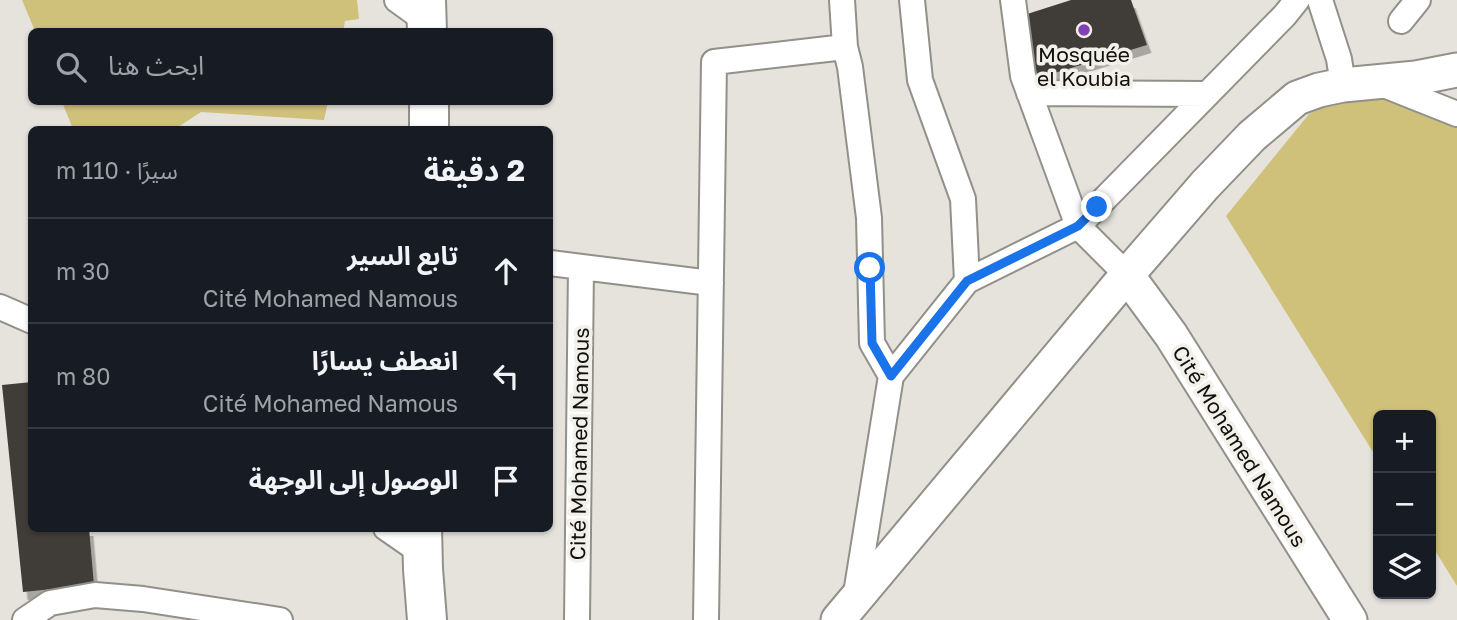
<!DOCTYPE html>
<html lang="ar">
<meta charset="utf-8">
<style>
body{margin:0;font-family:"Golos Text","Noto Sans Arabic",sans-serif;background:#242831;color:#f1f3f6;direction:rtl}
.controls{position:absolute;right:21px;bottom:21px;display:grid;overflow:hidden;border-radius:10px;box-shadow:0 2px 5px #0004}
.controls button{width:63px;height:63px;display:grid;place-items:center;padding:0;border:0;border-bottom:2px solid #363941;background:#171b24;color:#f1f3f6;font:35px sans-serif}
.stop{position:absolute;width:21px;height:21px;margin:-16px;border:5px solid #1a73e8;border-radius:50%;background:#fff}
.stop.end{background:#1a73e8;border-color:#fff;box-shadow:0 2px 7px #0008}
.list{margin:0;padding:0;list-style:none}
h2{display:flex;justify-content:space-between;align-items:center;height:91px;margin:0;padding:0 28px;font-size:30px}
h2 small{font-size:23px;font-weight:400;color:#9ea1a6}
.list li{display:grid;grid-template-columns:46px 1fr auto;gap:21px;align-items:center;box-sizing:border-box;height:105px;padding:0 28px;border-top:2px solid #363941}
.list b{display:block;font-size:26px;white-space:nowrap}
.list p{margin:0;font-size:23px;white-space:nowrap;color:#9ea1a6}
.list em{font-size:23px;font-style:normal;color:#9ea1a6}
.icon{flex:none;width:38px;height:38px;fill:none;stroke:currentColor;stroke-width:2;stroke-linecap:round;stroke-linejoin:round}
.map{position:relative;flex:none;width:1457px;height:620px;overflow:hidden;direction:ltr}
.search{position:absolute;background:#171b24;box-shadow:0 2px 5px #0004;left:28px;top:28px;width:525px;height:77px;display:flex;align-items:center;gap:18px;box-sizing:border-box;padding:0 24px;border-radius:10px;color:#9ea1a6;font-size:26px}
.panel{position:absolute;background:#171b24;box-shadow:0 2px 5px #0004;left:28px;top:126px;width:525px;height:406px;border-radius:10px;direction:rtl}
.map>svg:first-child{display:block}
</style>
<div class="map">
<svg width="1457" height="620" viewBox="0 0 1457 620">
<defs>
<filter id="shadow"><feDropShadow dx="4.5" dy="8" stdDeviation="0" flood-color="#0004"/></filter>
</defs>
<rect width="100%" height="100%" fill="#e5e3dc"/>
<path fill="#cfc07a" d="M22,0h335l2,19 -14,2 -2,11 -308,-1z
M1388,99l69,26v461l-26,-42v-129h-53v45l-152,-244 83,-102 22,-10z
M62,102h266l-4,18 -123,-8 -26,17h-102z"/>
<path fill="#3f3e39" filter="url(#shadow)" d="M1071,0h60l16,45 -109,33 -17,-62z
M32,382v146h57l5,57 -71,7 -21,-207z"/>
<g fill="none" stroke-linecap="round" stroke-linejoin="round">
<g stroke="#919089" stroke-width="28">
<path id="street" d="M397,0l29,21
M842,0l3,47
M912,0l8,80 43,119 4,82
M1013,0l10,76 55,150 207,-211 12,-15
M1320,0l19,59 4,26
M1401,21l17,-21
M1379,83l78,31
M1029,93l177,1
M550,263l161,20
M0,307l32,14
M386,528l36,25
M855,600l36,-224 76,-95 111,-55 49,49
M25,620l25,-17 45,-8 48,4 137,21
M577,620l4,-353
M706,620l8,-558 131,-15 5,20 19,151 3,125 19,33"/>
</g>
<g stroke="#919089" stroke-width="37">
<path id="secondary" d="M1127,275l44,60 179,285
M838,620l289,-345 78,-90 47,-49 45,-38 22,-8 24,-5 73,-7 41,-8"/>
</g>
<g stroke="#919089" stroke-width="42">
<path id="primary" d="M426,0l1,32
M429,130v-28
M422,528l1,41 4,51"/>
</g>
<use href="#street" stroke="#fff" stroke-width="24"/>
<use href="#secondary" stroke="#fff" stroke-width="33"/>
<use href="#primary" stroke="#fff" stroke-width="38"/>
</g>
<g fill="none" stroke-linecap="round" stroke-linejoin="round">
<path stroke="#1a73e8" stroke-width="9" d="M870,268l2,75 19,33 76,-95 111,-55 19,-19"/>
</g>
<circle fill="#8341b6" stroke="#f2f0e9" stroke-width="2.5" cx="1084" cy="30" r="7"/>
<g text-anchor="middle" dominant-baseline="central" stroke-width="7" stroke-linejoin="round" paint-order="stroke">
<g font-size="21" fill="#10100e" stroke="#f2f0e9">
<text x="1084" y="54">Mosquée<tspan x="1084" dy="24">el Koubia</tspan></text>
</g>
<g font-size="21" fill="#10100e" stroke="#f2f0e9">
<text transform="translate(579 444) rotate(-89)">Cité Mohamed Namous</text>
<text transform="translate(1240 446) rotate(58)">Cité Mohamed Namous</text>
</g>
</g>
</svg>
<div class="controls">
<button>+</button>
<button>−</button>
<button><svg class="icon" aria-label="layers" viewBox="0 0 24 24"><path d="M12 4l9 5-9 5-9-5zM3 14l9 5 9-5"/></svg></button>
</div>
<div class="stop" style="left:870px;top:268px"></div>
<div class="stop end" style="left:1097px;top:207px"></div>
<div class="search"><svg class="icon" aria-label="search" viewBox="0 0 24 24"><circle cx="10" cy="10" r="6"/><path d="M15 15l6 6"/></svg>ابحث هنا</div>
<section class="panel">
<h2>2 دقيقة<small>سيرًا · 110 m</small></h2>
<ul class="list">
<li><svg class="icon" aria-label="ahead" viewBox="0 0 24 24"><path d="M12 20V5M6 11l6-6 6 6"/></svg><div><b>تابع السير</b><p>Cité Mohamed Namous</p></div><em>30 m</em></li>
<li><svg class="icon" aria-label="left" viewBox="0 0 24 24"><path d="M17 20v-9H6M10 6l-5 5 5 5"/></svg><div><b>انعطف يسارًا</b><p>Cité Mohamed Namous</p></div><em>80 m</em></li>
<li><svg class="icon" aria-label="arrive" viewBox="0 0 24 24"><path d="M6 21V4h12l-3 4 3 4H6"/></svg><div><b>الوصول إلى الوجهة</b></div></li>
</ul>
</section>
</div>
